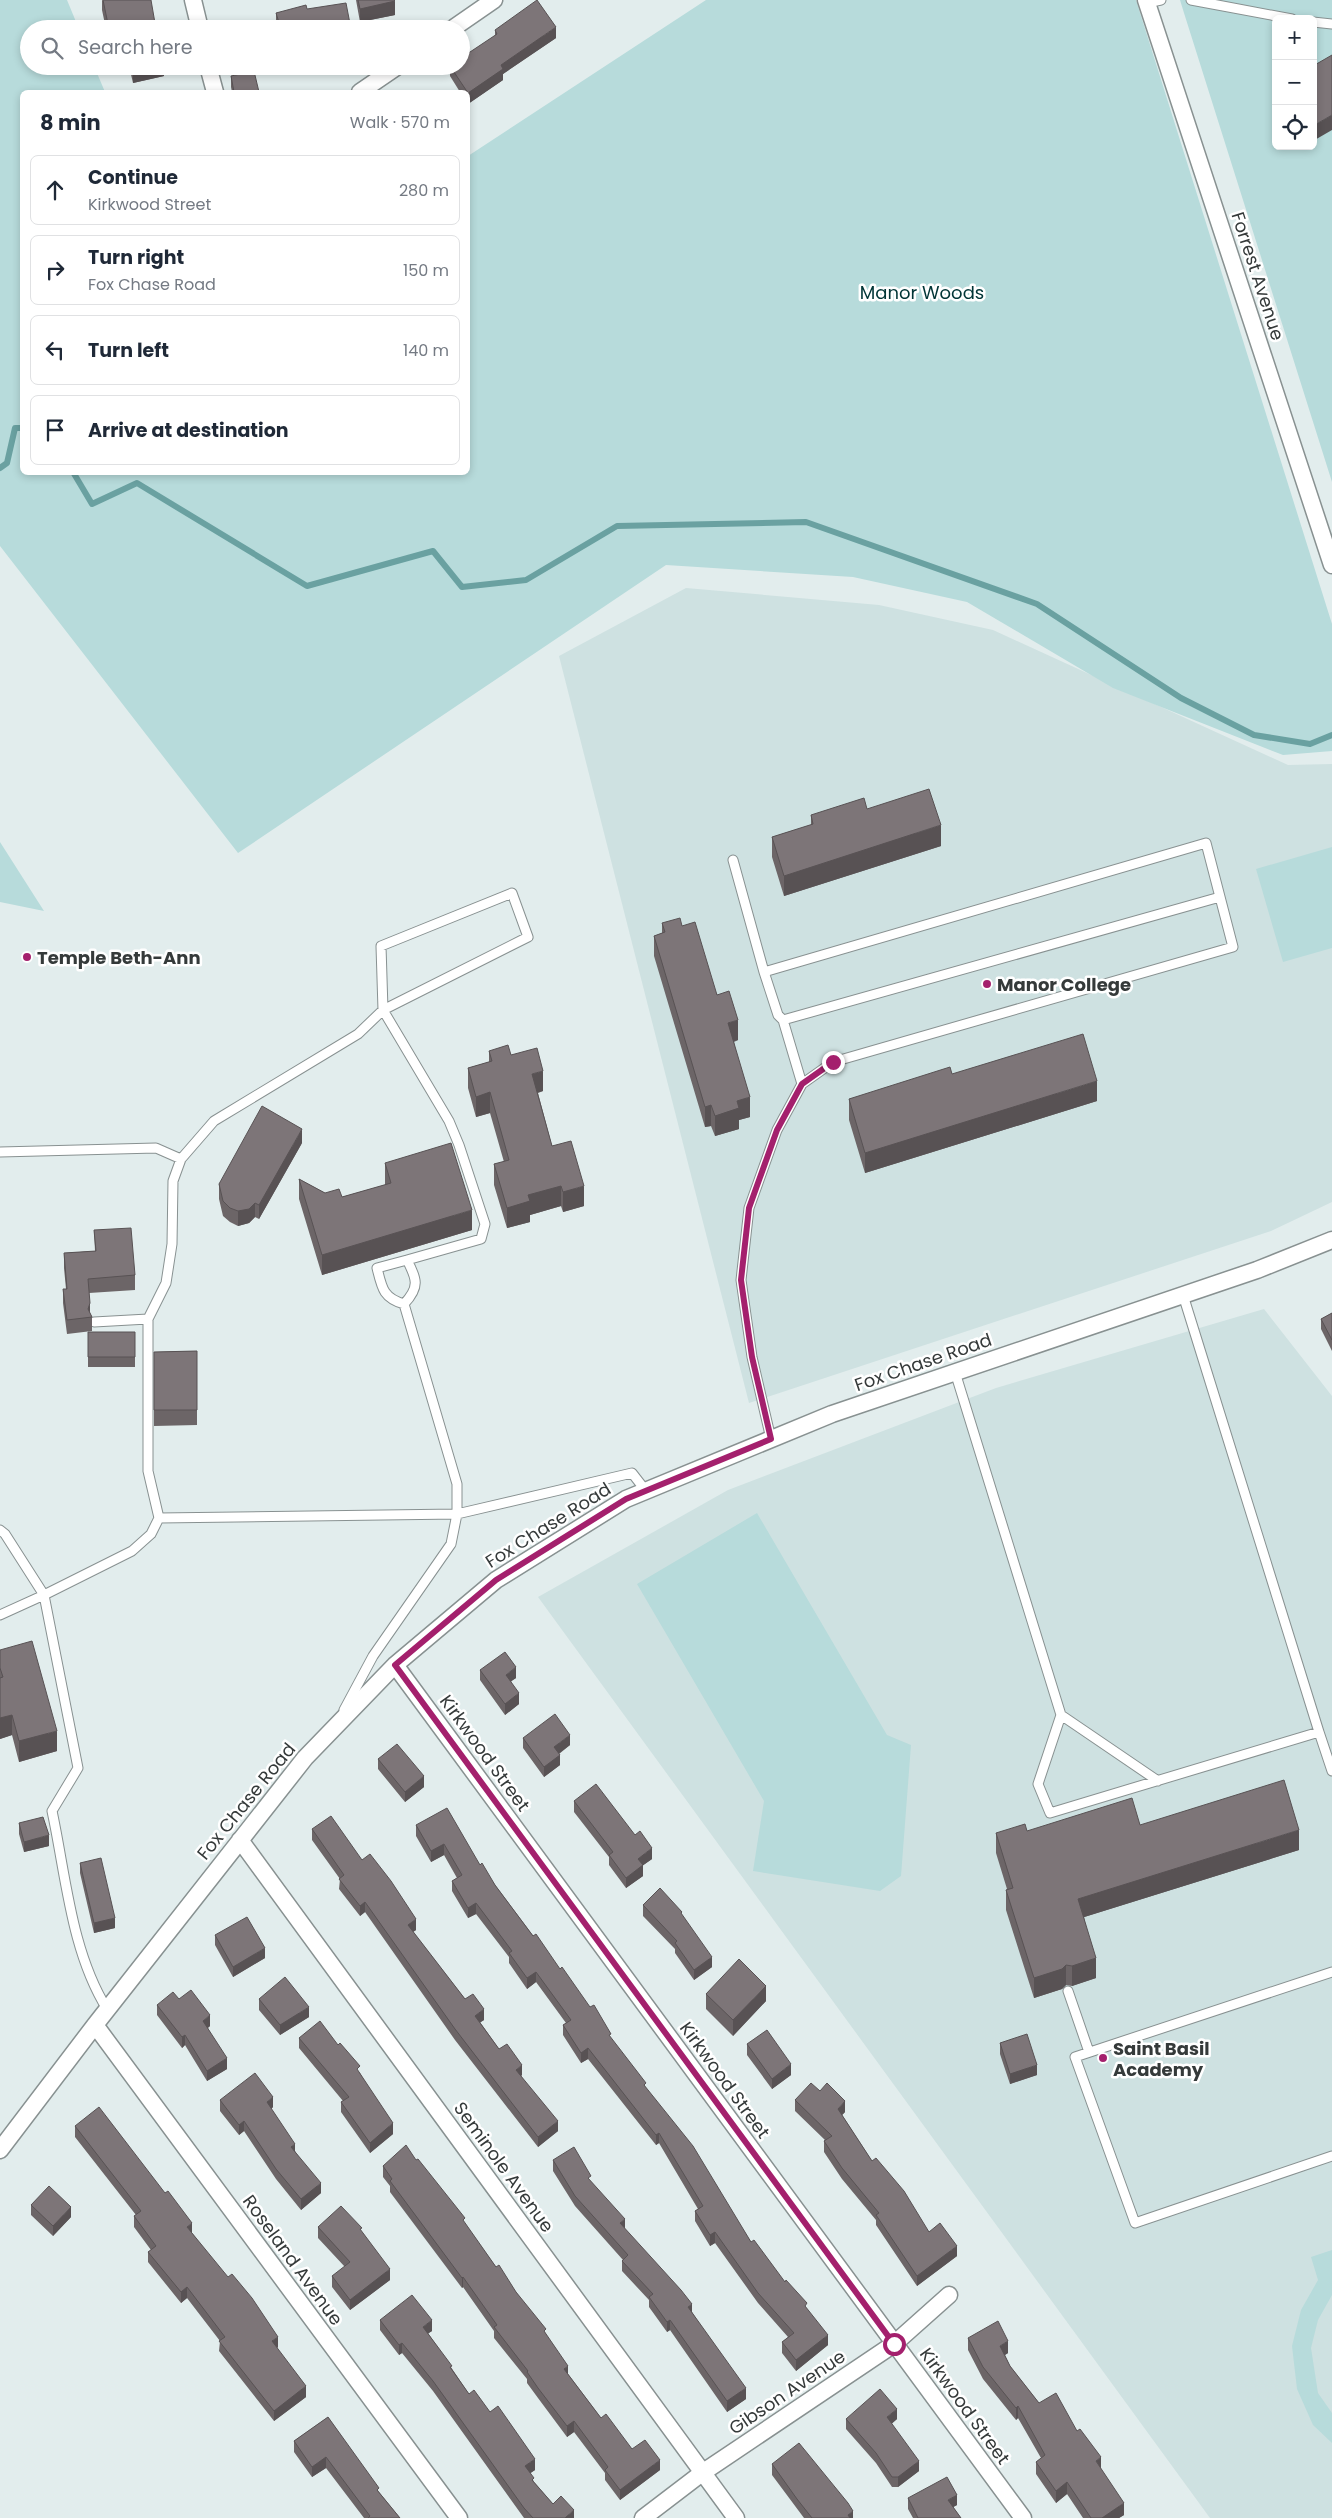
<!DOCTYPE html>
<meta charset="utf-8">
<style>
body{margin:0;font-family:Poppins,sans-serif;background:#f6f6f7;color:#1f2937}
.controls{position:absolute;right:15px;top:15px;display:grid;overflow:hidden;border-radius:8px;box-shadow:0 2px 8px #0003}
.controls button{width:45px;height:45px;display:grid;place-items:center;padding:0;border:0;border-bottom:1px solid #e0e1e3;background:#fff;color:#1f2937;font:25px sans-serif}
.stop{position:absolute;width:15px;height:15px;margin:-11px;border:4px solid #a4206d;border-radius:50%;background:#fff}
.stop.end{background:#a4206d;border-color:#fff;box-shadow:0 1px 5px #0008}
.list{margin:0;padding:0;list-style:none}
h2{display:flex;justify-content:space-between;align-items:center;height:65px;margin:0;padding:0 20px;font-size:21px}
h2 small{font-size:16px;font-weight:400;color:#747a83}
.list li{display:grid;grid-template-columns:32px 1fr auto;gap:15px;align-items:center;box-sizing:border-box;height:70px;margin:0 10px 10px;padding:0 10px;border:1px solid #e0e1e3;border-radius:8px}
.list b{display:block;font-size:19px;white-space:nowrap}
.list p{margin:0;font-size:16px;white-space:nowrap;color:#747a83}
.list em{font-size:16px;font-style:normal;color:#747a83}
.icon{flex:none;width:28px;height:28px;fill:none;stroke:currentColor;stroke-width:2;stroke-linecap:round;stroke-linejoin:round}
.map{position:relative;flex:none;width:1332px;height:2518px;overflow:hidden}
.search{position:absolute;background:#fff;box-shadow:0 2px 8px #0003;left:20px;top:20px;width:450px;height:55px;display:flex;align-items:center;gap:12px;box-sizing:border-box;padding:0 18px;border-radius:28px;color:#747a83;font-size:19px}
.panel{position:absolute;background:#fff;box-shadow:0 2px 8px #0003;left:20px;top:90px;width:450px;height:385px;border-radius:8px}
.map>svg:first-child{display:block}
</style>
<div class="map">
<svg width="1332" height="2518" viewBox="0 0 1332 2518">
<rect width="100%" height="100%" fill="#e2eded"/>
<path fill="#cee1e1" d="M686,588l193,17 114,25 295,135 44,-1v438l-61,29 -522,172 -190,-747z
M1264,1309l68,87v1122h-122l-672,-921 190,-107 268,-102z"/>
<path fill="#b7dbdb" fill-rule="evenodd" d="M0,0h67l12,29h-50v37h65l11,26h-83v380h446v-316l238,-156h430l196,624v127l-49,4 -170,-67 -146,-86 -114,-25 -187,-12 -428,288 -238,-307z
M1180,0h152v482l-148,-469zM1276,19h37v127h-37z
M0,842l44,69 -44,-9z
M1332,847v101l-49,14 -27,-93z
M757,1513l130,222 24,10 -10,131 -21,15 -127,-20 11,-70 -127,-217z
M1332,2250v45l-14,25 -7,28 7,45 14,20v30l-19,-18 -16,-36 -5,-43 9,-36 17,-30 -7,-23z"/>
<g fill="none" stroke-linecap="round" stroke-linejoin="round">
<path stroke="#6aa1a1" stroke-width="6" d="M0,468l7,-5 8,-35h7
M73,472l19,32 45,-21 170,103 126,-35 29,36 64,-7 91,-54 189,-4 231,82 144,94 73,37 56,9 22,-9"/>
<g stroke="#889191" stroke-width="11">
<path id="lane" d="M1191,0l101,19
M1147,3l14,-3
M1313,22l19,2
M733,860l31,112
M783,1020l437,-123
M0,1152l156,-4 25,11
M404,1304c-21,-6 -22,-16 -27,-36l30,-8
M148,1319l18,-36 6,-39 1,-63 8,-22 33,-38 144,-87 25,-24 145,-73 -16,-44 -131,53 2,64 66,111 10,24 26,79 -4,15 -74,21c10,19 13,27 -3,44l53,180v30l-6,30 -78,112 -29,54
M94,1322l54,-3v152l11,47 298,-4 175,-41 14,18
M955,1372l106,343 -23,69 12,29 269,-81 -136,-437
M771,1439l-19,-82 -11,-77 8,-72 28,-78 25,-46 31,-22 400,-115 -27,-104 -442,129 14,43 5,5 19,64
M0,1530l5,4 39,61 -44,20
M1061,1715l97,66
M1319,1732l13,39
M1332,1972l-257,85 60,166 197,-67
M1068,1991l21,61
M107,2009c-36,-58 -41,-133 -55,-198l26,-43 -34,-173 88,-44 19,-17 8,-16"/>
</g>
<g stroke="#889191" stroke-width="19">
<path id="street" d="M193,0l7,29
M1146,0l186,565
M452,29l42,-29
M208,66l7,26
M360,92l38,-26
M395,1665l628,853
M240,1840l496,678
M95,2025l364,493
M0,2150l95,-125 210,-267 90,-93 101,-85 130,-81 206,-85 425,-144 75,-30
M643,2518l59,-45 192,-129 55,-49"/>
</g>
<use href="#lane" stroke="#fff" stroke-width="9"/>
<use href="#street" stroke="#fff" stroke-width="16"/>
</g>
<path fill="#6c6567" d="M102,0l54,29h-50l-4,-19z
M356,0h38l1,15 -35,7z
M307,9l44,20h-73l-2,-5v-11z
M495,30l61,8 -53,36v6l-35,24v-12h-8l-10,-16v-10l45,-30z
M129,66h35v10l-31,7z
M231,76l28,16h-27l-1,-5z
M867,809l74,37 -157,50 -12,-39v-20l39,-12v-10z
M662,923l20,3 35,69 21,45 -4,2 16,75 -11,3v9l-24,7 -4,-10 -6,1 -51,-171v-20l8,-3z
M489,1051l22,4 32,36 -5,2 14,53 32,60 -21,6 -2,-6 -31,9v7l-23,6 -13,-43v-21l10,-2 -14,-49 -14,4 -8,-29v-20l21,-6z
M952,1074l145,27 -232,72 -16,-53v-21z
M302,1143l-43,76 -4,-2 -6,6 -11,3 -8,-4 -7,-6 -4,-17v-15z
M385,1163l87,67 -150,45 -23,-76v-20l26,14 17,4 43,-12z
M94,1230l41,45v15l-46,3 1,20 2,4v14l-25,3 -4,-31v-14h3l-2,-21v-15l31,-2z
M1332,1313v38l-11,-22v-10z
M88,1332h47v35h-47z
M197,1351v74l-43,1v-74z
M0,1650l57,101 -38,11 -7,-27 -12,4z
M480,1670l36,8 -5,3 8,23 -14,11 -25,-35z
M523,1738l47,7 -11,9 1,11 -16,12 -21,-29z
M378,1759l46,28 -19,15 -27,-33z
M574,1801l78,58 -9,6v11l-17,12 -17,-23v-8l-35,-45z
M19,1823l30,23 -25,6 -5,-18z
M416,1825l64,40 131,174 35,49 105,154 56,67 21,36 -32,26 -14,-18v-11l6,-5 -30,-34 -43,-60 -5,3 -15,-25v-10l3,-2 -39,-66 -3,2 -68,-86 -7,4 -18,-28v-10l3,-2 -30,-41 -9,7 -18,-26v-6l-33,-43 -8,4 -16,-27v-10l5,-3 -13,-23 -13,7 -15,-26z
M1140,1825l159,25 -215,67 12,61 -24,8 -6,-1 -4,4 -28,9 -28,-88v-20l1,-1 -11,-36v-20z
M312,1829l50,31 54,70 -3,2 52,67 19,21 -4,2 19,27 23,26 -1,1 37,55 -20,16 -83,-107 -90,-128 -5,4 -21,-27 1,-10 -28,-39z
M80,1863l35,65 -21,5 -14,-60z
M643,1905l39,10 30,52 -18,13 -19,-27v-4l-32,-33z
M215,1935l50,23 -32,19 -18,-32z
M706,1994l60,7 -33,35 -27,-27z
M179,1999l31,27 -2,2 19,41 -20,12 -22,-36 -3,3 -25,-33v-10z
M259,1999l50,18 -29,18 -21,-25z
M299,2038l61,35 33,61 -23,19 -29,-41v-10l2,-1 -44,-53z
M1000,2043l37,32 -27,9 -10,-30z
M747,2044l44,31 -19,14 -25,-34z
M820,2091l25,21 -3,3 30,46 57,71 28,24 -40,30 -41,-61v-5l-34,-41 -18,-27v-11l1,-1 -30,-29v-11z
M220,2100l53,7 -2,2 24,42 26,42 -20,17 -25,-31 -32,-48 -5,4 -19,-24z
M75,2126l117,107 86,114 -1,1 29,49 -32,24 -55,-70 1,-10 -33,-43 -6,5 -33,-41v-10l3,-2 -17,-23v-11l2,-1 -61,-78z
M416,2160l49,64 31,43 20,25 30,42 22,40 33,44 31,31 28,21 -40,30 -15,-20v-7l-31,-41 -7,5 -29,-39 -11,-15v-4l-33,-41v-7l-31,-44 -1,1 -72,-96v-6l-7,-9v-11z
M553,2160l38,22 34,47 67,83 54,87 -19,13 -57,-82 -3,2 -18,-25v-7l-27,-29v-10l1,-1 -48,-54 -22,-35z
M31,2205l40,12 -18,19 -22,-21z
M318,2227l44,5 28,48 -40,30 -18,-23v-11l13,-9 -27,-29z
M380,2320l52,11 -4,2 41,61 21,18 45,58 -5,3 4,9 19,22 21,14h-50l-91,-127 -31,-38 -3,2 -19,-25z
M968,2338l40,15 -3,2 5,11 29,37 38,28 24,38 23,46 -5,3h-36l-16,-24 -11,9 -20,-29v-12l5,-4 -23,-40 -2,2 -33,-41 -15,-29z
M328,2417l51,75 21,26h-36l-38,-50 -14,9 -18,-25v-11z
M846,2419h51l-6,5 28,47 -21,16h-6l-16,-24 -30,-34z
M772,2464l81,54h-49l-32,-43z
M908,2498l49,7 -4,2 8,11h-48l-5,-9z"/>
<path fill="#585254" d="M395,1v14l-35,7v-13z
M122,26v3h-11z
M556,27v11l-53,36v6l-35,24v-11l33,-28z
M161,66h3v10l-31,7v-10z
M289,66h9l-9,3z
M1332,115v15l-19,11v-15z
M941,825v21l-157,50v-20z
M738,1020v20l-10,3v-20z
M543,1071v20l-11,3v-20z
M1097,1081v20l-232,72v-20z
M490,1092v21l-14,4v-20z
M750,1097v20l-11,3v9l-24,7v-20l22,-15z
M711,1105v21l-6,1v-20z
M302,1129v14l-43,76v-14z
M561,1186v20l-31,9v7l-23,6v-20l21,-13z
M584,1186v20l-21,6v-20z
M255,1203v14l-6,6 -11,3v-15z
M472,1210v20l-150,45v-20z
M90,1303v14l-2,-8z
M516,1667v11l-10,7v-10z
M519,1693v11l-14,11v-11z
M12,1715v20l-12,4v-21z
M57,1731v20l-38,11v-21z
M570,1735v10l-16,12v-10z
M560,1755v10l-16,12v-10z
M424,1776v11l-19,15v-10z
M1299,1830v20l-221,69v-20z
M49,1835v11l-25,6v-10z
M444,1844v11l-13,7v-11z
M652,1848v11l-14,10v-10z
M643,1865v11l-17,12v-10z
M365,1902v10l-5,4v-10z
M476,1903v11l-8,4v-10z
M115,1918v10l-21,5v-10z
M416,1919v11l-8,5v-10z
M265,1948v10l-32,19v-10z
M712,1957v10l-18,13v-10z
M1096,1958v20l-24,8v-20z
M1066,1965v20l-4,4 -28,9v-20z
M536,1972v10l-9,7v-11z
M766,1986v15l-33,35v-16z
M309,2007v10l-29,18v-10z
M484,2009v11l-9,6v-10z
M210,2015v11l-7,5v-10z
M185,2035v10l-3,3v-11z
M588,2048v11l-7,4v-10z
M227,2058v11l-20,12v-10z
M791,2064v11l-19,14v-10z
M522,2065v10l-6,5v-10z
M1037,2065v10l-27,9v-10z
M273,2097v10l-6,6v-11z
M845,2101v11l-7,7v-10z
M244,2121v10l-5,4v-10z
M558,2121v10l-20,16v-10z
M393,2123v11l-23,19v-10z
M659,2133v10l-3,2v-10z
M295,2144v10l-4,-7z
M321,2183v10l-20,17v-11z
M71,2207v10l-18,19v-10z
M625,2219v10l-5,-6z
M192,2223v11l-5,-7z
M715,2232v11l-5,3v-11z
M957,2246v10l-40,30v-10z
M390,2269v11l-40,30v-10z
M463,2277v10l-1,1v-10z
M187,2287v11l-6,5v-11z
M692,2304v11l-4,-8z
M432,2320v11l-9,6v-10z
M670,2320v10l-3,2v-10z
M828,2335v10l-32,26v-11z
M278,2337v10l-6,4v-10z
M1008,2341v12l-8,5v-12z
M402,2343v10l-3,2v-10z
M568,2366v10l-4,-7z
M306,2386v11l-32,24v-10z
M746,2388v11l-19,13v-11z
M1018,2406v12l-2,2v-12z
M897,2409v10l-10,9v-11z
M574,2421v11l-7,5v-11z
M326,2457v11l-14,9v-10z
M1101,2457v12l-5,-8z
M535,2459v11l-10,7v-11z
M660,2460v10l-40,30v-10z
M919,2461v10l-21,16v-10z
M1067,2482v12l-11,9v-12z
M957,2495v10l-9,5v-10z
M1124,2503v12l-5,3h-17z
M574,2510v8h-9z
M853,2511v7h-5v-3z"/>
<path fill="#7d7578" stroke="#585254" d="M103,0h48l5,29h-33l-1,-3 -13,3z
M358,0h36l1,1 -35,8z
M537,0l19,27 -55,38 2,4 -35,24 -18,-27h11v-8l36,-24 -2,-4z
M346,3l5,26h-70l-5,-16 30,-8 1,4z
M1332,55v60l-19,11v-60z
M131,66h30l-28,7z
M254,71l5,21h-25l-3,-16z
M929,789l12,36 -157,51 -12,-39 41,-13 -2,-9 53,-17 3,11z
M680,918l2,8 13,-4 22,73 12,-4 9,29 -10,3 22,74 -13,4 2,7 -24,8 -4,-11 -6,2 -51,-171 11,-4 -3,-9z
M1083,1034l14,47 -232,72 -16,-54 101,-32 2,7z
M508,1045l3,10 26,-7 6,23 -11,3 20,72 19,-5 13,45 -21,6 -2,-6 -33,9 2,6 -23,7 -13,-44 15,-4 -19,-68 -14,5 -8,-29 24,-7 -3,-10z
M262,1106l40,23 -43,76 -4,-2 -6,6 -11,2 -8,-3 -7,-7 -4,-17z
M451,1143l21,67 -150,45 -23,-76 26,14 14,-4 3,8 49,-14 -6,-20z
M131,1228l4,47 -47,4 2,24 -2,6 4,8 -25,3 -4,-31h4l-3,-36 32,-2 -2,-21z
M1332,1313v27l-11,-21z
M88,1332h47v25h-47z
M197,1351v59h-43v-58z
M32,1641l25,90 -38,10 -7,-26 -12,3v-40l3,-1 -3,-9v-18z
M505,1652l11,15 -10,8 13,18 -14,11 -25,-34z
M555,1714l15,21 -16,12 6,8 -16,12 -21,-29z
M397,1744l27,32 -19,16 -27,-33z
M1284,1780l15,50 -221,69 18,59 -24,8 -6,-1 -4,4 -28,9 -28,-88 7,-2 -17,-55 29,-9 2,7 105,-33 8,27z
M596,1784l39,51 5,-4 12,17 -14,11 5,6 -17,13 -17,-23 4,-3 -39,-51z
M447,1808l33,57 2,-2 13,22 38,51 3,-2 24,35 2,-2 28,40 4,-2 17,29 -2,1 37,48 -2,2 49,61 58,96 3,-2 31,42 1,-2 21,23 -2,3 23,29 -32,25 -14,-18 12,-9 -36,-40 -43,-61 -5,3 -15,-24 8,-5 -44,-73 -3,2 -68,-87 -7,5 -18,-28 8,-5 -35,-48 -9,6 -18,-25 3,-2 -36,-48 -8,5 -16,-27 10,-6 -18,-31 -13,7 -15,-26z
M331,1816l31,44 8,-6 21,27 25,38 -8,6 57,74 8,-5 11,15 -9,7 24,33 8,-5 15,21 -6,5 42,51 -20,16 -83,-108 -90,-127 -5,4 -21,-27 5,-4 -32,-46z
M43,1817l6,18 -25,7 -5,-19z
M101,1858l14,60 -21,5 -14,-60z
M660,1888l22,24 -1,1 31,44 -18,13 -19,-27 2,-2 -34,-36z
M247,1917l18,31 -32,19 -18,-32z
M739,1959l27,27 -33,34 -27,-26z
M285,1977l24,30 -29,18 -21,-26z
M191,1990l19,25 -7,6 24,37 -20,13 -22,-36 -3,2 -25,-32 16,-13 6,7z
M320,2021l18,24 2,-2 20,23 -3,3 36,54 -23,20 -29,-41 8,-5 -50,-59z
M767,2030l24,34 -19,15 -25,-35z
M1027,2034l10,31 -27,9 -10,-31z
M255,2073l18,24 -6,5 28,42 -4,3 30,36 -20,16 -25,-30 -32,-48 -5,4 -19,-25z
M811,2083l9,8 7,-8 18,18 -7,8 34,52 4,-3 28,33 25,41 11,-9 17,23 -40,30 -41,-61 3,-2 -37,-45 -18,-27 8,-5 -37,-36z
M99,2107l66,86 3,-2 24,32 -5,4 41,50 4,-3 20,24 26,39 -6,4 34,45 -32,25 -55,-70 6,-4 -38,-50 -6,5 -33,-40 8,-6 -22,-30 7,-5 -66,-85z
M406,2145l10,15 2,-1 47,59 -2,2 33,47 3,-2 17,27 30,37 -2,2 24,35 -4,3 37,49 5,-4 26,35 13,-9 15,20 -40,30 -15,-20 3,-3 -34,-46 -7,5 -29,-38 -11,-16 1,-1 -34,-44 3,-2 -34,-48 -1,1 -72,-97 2,-2 -9,-13z
M574,2147l17,29 -3,2 37,41 -5,4 61,67 11,14 -4,3 58,81 -19,13 -57,-81 -3,2 -18,-25 4,-3 -31,-33 6,-6 -53,-59 -22,-36z
M49,2186l22,21 -18,19 -22,-21z
M341,2206l21,22 -2,1 30,40 -40,31 -18,-24 18,-14 -32,-35z
M412,2295l20,25 -9,7 29,39 -2,1 19,27 5,-4 16,22 8,-6 37,53 -10,7 9,12 -2,2 21,24 8,-8 13,14 -9,8h-32l-9,-10 -91,-127 -31,-38 -3,2 -19,-25z
M998,2321l10,20 -8,5 10,20 29,37 17,-10 21,38 3,-2 21,28 -5,4 28,42 -22,15h-11l-24,-36 -11,9 -20,-29 9,-7 -27,-49 -2,2 -33,-41 -15,-29z
M880,2389l17,20 -10,8 32,44 -21,16h-6l-16,-24 -30,-34z
M328,2417l51,71 -2,2 23,28h-32l2,-2 -44,-59 -14,10 -18,-26z
M799,2443l49,60 5,8 -5,4 2,3h-38l-15,-19 -25,-35z
M947,2477l10,18 -9,5 13,18h-43l-10,-20z"/>
<g fill="none" stroke-linecap="round" stroke-linejoin="round">
<path stroke="#a4206d" stroke-width="6" d="M833,1062l-31,22 -25,46 -28,78 -8,72 11,77 19,82 -145,60 -130,81 -101,85 499,679"/>
</g>
<g fill="#a4206d" stroke="#fff" stroke-width="2">
<circle cx="27" cy="957" r="5"/>
<circle cx="987" cy="984" r="5"/>
<circle cx="1103" cy="2058" r="5"/>
</g>
<g text-anchor="middle" dominant-baseline="central" stroke-width="5" stroke-linejoin="round" paint-order="stroke">
<g font-size="18" fill="#353a3a" stroke="#fff">
<text transform="translate(1258 276) rotate(72)">Forrest Avenue</text>
<text transform="translate(923 1362) rotate(-19)">Fox Chase Road</text>
<text transform="translate(548 1525) rotate(-32)">Fox Chase Road</text>
<text transform="translate(485 1753) rotate(54)">Kirkwood Street</text>
<text transform="translate(246 1801) rotate(-51)">Fox Chase Road</text>
<text transform="translate(725 2080) rotate(54)">Kirkwood Street</text>
<text transform="translate(504 2167) rotate(54)">Seminole Avenue</text>
<text transform="translate(293 2260) rotate(54)">Roseland Avenue</text>
<text transform="translate(787 2392) rotate(-34)">Gibson Avenue</text>
<text transform="translate(965 2406) rotate(54)">Kirkwood Street</text>
</g>
<g font-size="18" fill="#003536" stroke="#fff">
<text x="922" y="292">Manor Woods</text>
</g>
<g font-size="18" font-weight="bold" fill="#353a3a" stroke="#fff" text-anchor="start">
<text x="37" y="957">Temple Beth-Ann</text>
<text x="997" y="984">Manor College</text>
<text x="1113" y="2048">Saint Basil<tspan x="1113" dy="21">Academy</tspan></text>
</g>
</g>
</svg>
<div class="controls">
<button>+</button>
<button>−</button>
<button><svg class="icon" aria-label="locate" viewBox="0 0 24 24"><circle cx="12" cy="12" r="6"/><path d="M12 2v4M12 18v4M2 12h4M18 12h4"/></svg></button>
</div>
<div class="stop" style="left:894px;top:2344px"></div>
<div class="stop end" style="left:833px;top:1062px"></div>
<div class="search"><svg class="icon" aria-label="search" viewBox="0 0 24 24"><circle cx="10" cy="10" r="6"/><path d="M15 15l6 6"/></svg>Search here</div>
<section class="panel">
<h2>8 min<small>Walk · 570 m</small></h2>
<ul class="list">
<li><svg class="icon" aria-label="ahead" viewBox="0 0 24 24"><path d="M12 20V5M6 11l6-6 6 6"/></svg><div><b>Continue</b><p>Kirkwood Street</p></div><em>280 m</em></li>
<li><svg class="icon" aria-label="right" viewBox="0 0 24 24"><path d="M7 20v-9h11M14 6l5 5-5 5"/></svg><div><b>Turn right</b><p>Fox Chase Road</p></div><em>150 m</em></li>
<li><svg class="icon" aria-label="left" viewBox="0 0 24 24"><path d="M17 20v-9H6M10 6l-5 5 5 5"/></svg><div><b>Turn left</b></div><em>140 m</em></li>
<li><svg class="icon" aria-label="arrive" viewBox="0 0 24 24"><path d="M6 21V4h12l-3 4 3 4H6"/></svg><div><b>Arrive at destination</b></div></li>
</ul>
</section>
</div>
